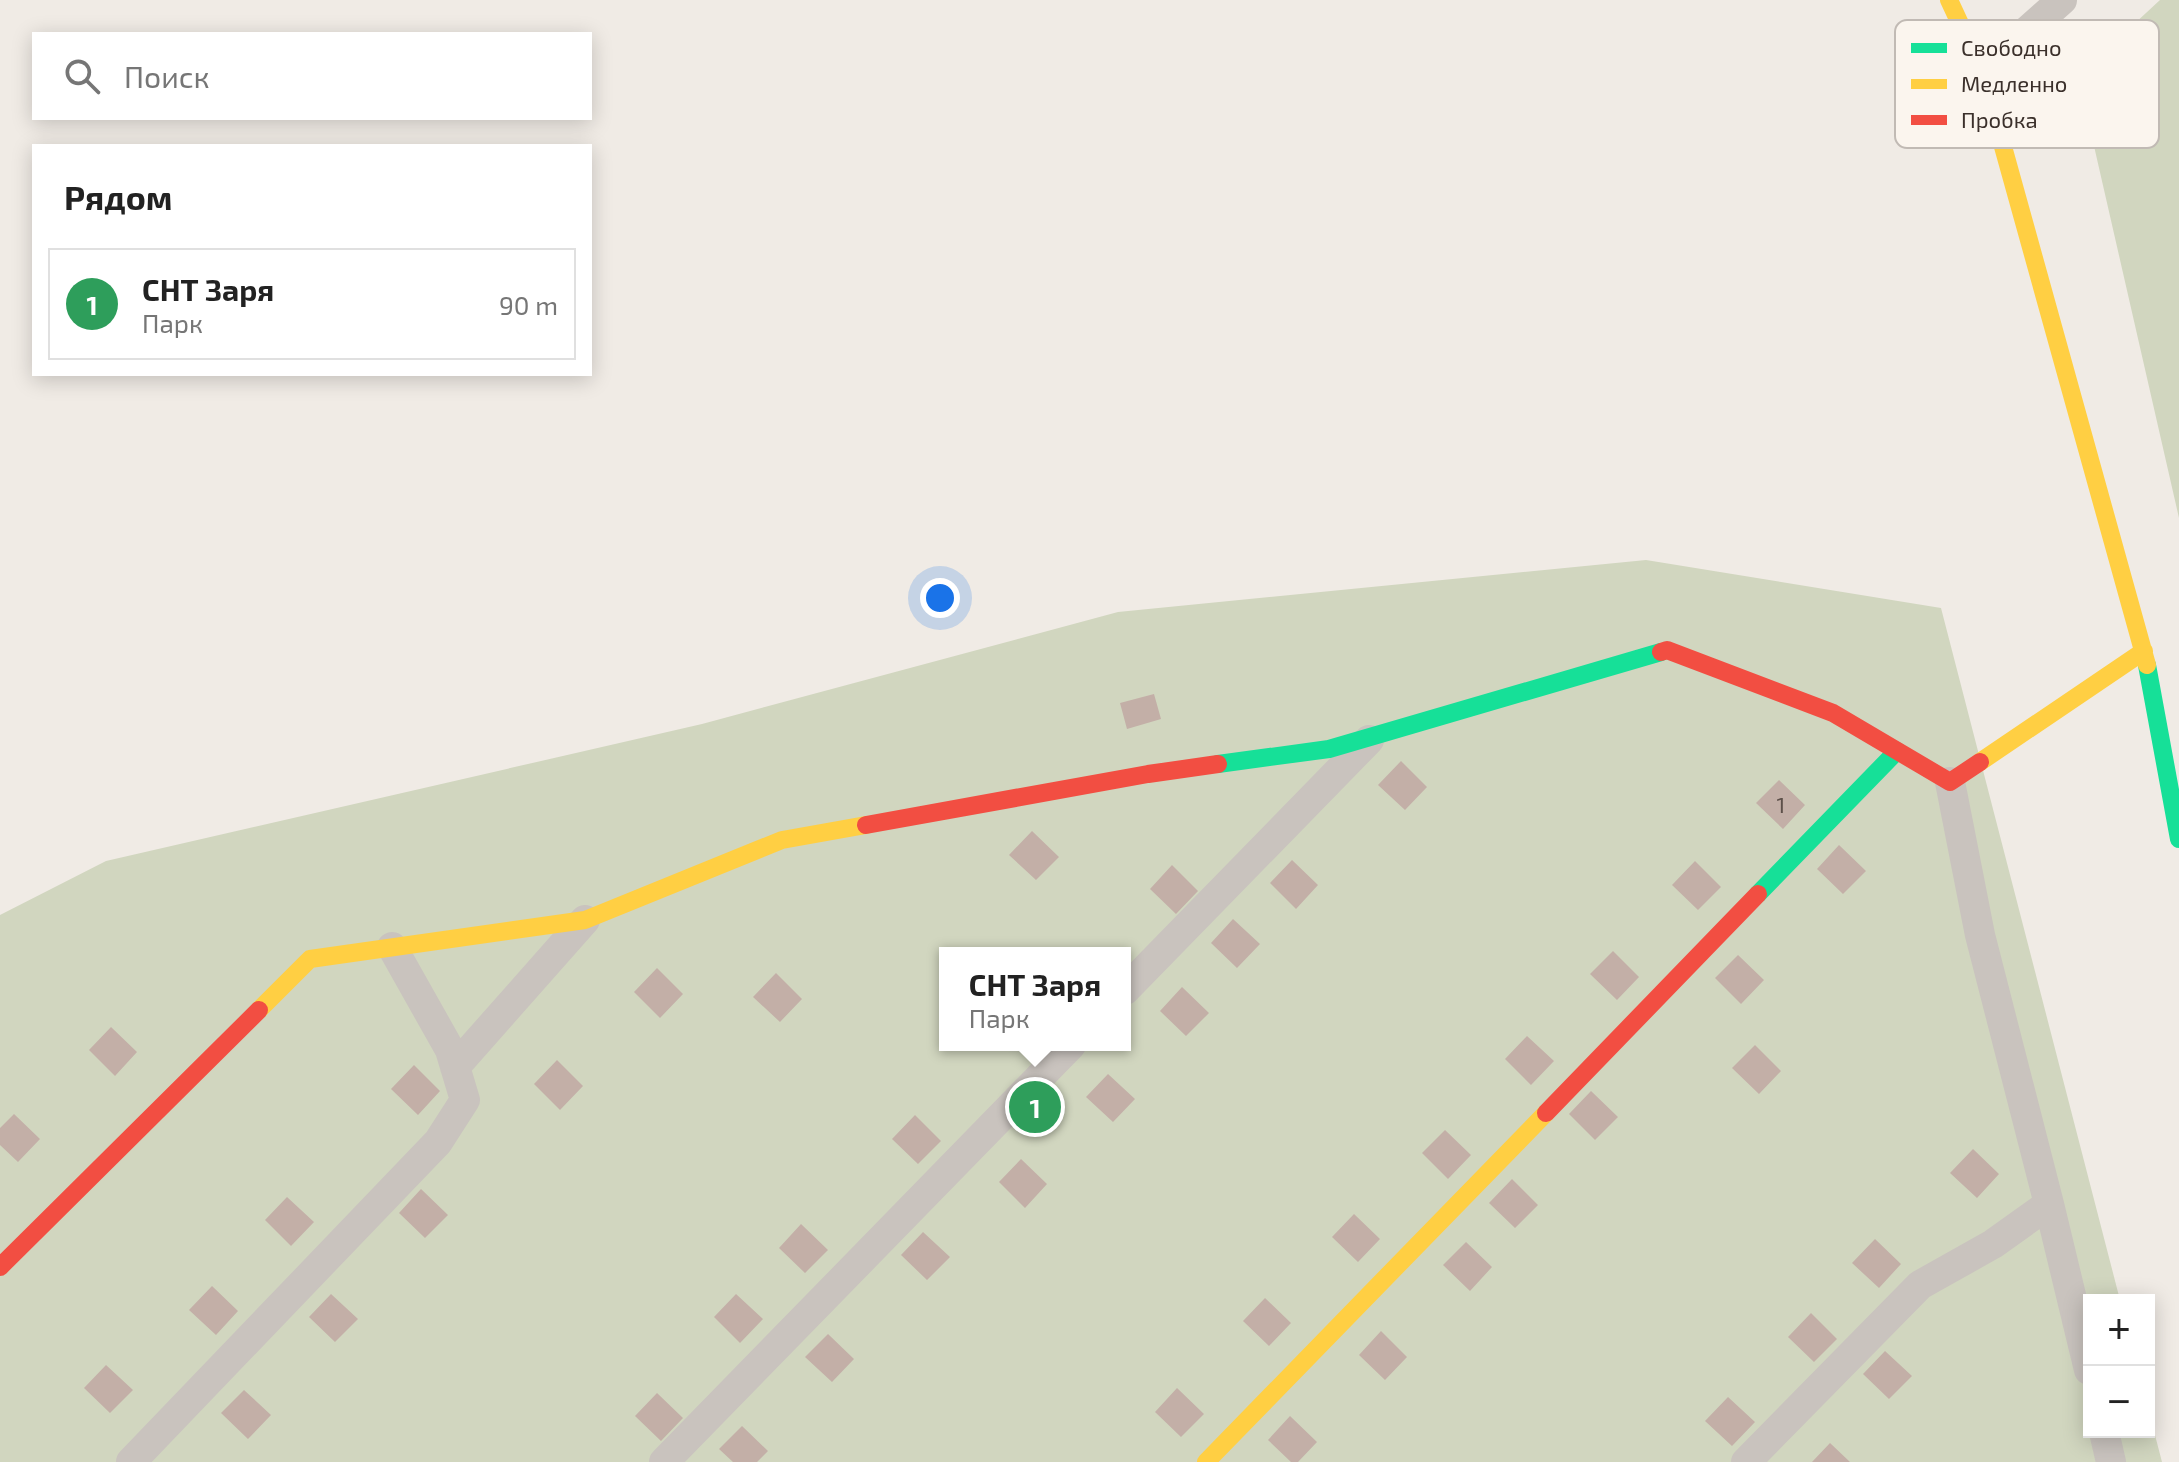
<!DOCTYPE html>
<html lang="ru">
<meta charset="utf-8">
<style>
body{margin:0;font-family:"Exo 2",sans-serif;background:#f6f6f6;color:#222}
.controls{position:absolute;right:24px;bottom:24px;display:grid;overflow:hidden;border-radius:0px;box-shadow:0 4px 20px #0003}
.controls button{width:72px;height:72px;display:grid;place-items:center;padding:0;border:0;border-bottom:2px solid #e0e0e0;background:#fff;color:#222;font:40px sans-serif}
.you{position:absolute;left:940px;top:598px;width:28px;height:28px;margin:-20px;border:6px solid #fff;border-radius:50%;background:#1a73e8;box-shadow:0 0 0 12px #1a73e833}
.badge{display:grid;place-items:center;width:52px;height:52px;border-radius:50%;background:#b45309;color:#fff;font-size:26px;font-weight:700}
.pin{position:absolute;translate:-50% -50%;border:4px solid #fff;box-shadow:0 2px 8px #0006}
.popup{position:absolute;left:939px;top:947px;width:192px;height:104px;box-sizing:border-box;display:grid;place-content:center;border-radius:0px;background:#fff;filter:drop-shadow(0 2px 6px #0005);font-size:26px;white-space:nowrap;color:#767676}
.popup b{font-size:30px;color:#222}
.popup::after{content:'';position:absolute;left:50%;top:100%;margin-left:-16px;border:16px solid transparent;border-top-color:#fff}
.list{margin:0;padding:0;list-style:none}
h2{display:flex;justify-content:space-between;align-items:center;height:104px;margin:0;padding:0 32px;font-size:34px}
h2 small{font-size:26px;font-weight:400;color:#767676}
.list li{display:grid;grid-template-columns:52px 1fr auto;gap:24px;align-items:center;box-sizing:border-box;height:112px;margin:0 16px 16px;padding:0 16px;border:2px solid #e0e0e0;border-radius:0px}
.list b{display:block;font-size:30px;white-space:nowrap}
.list p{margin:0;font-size:26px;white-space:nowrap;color:#767676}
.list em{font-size:26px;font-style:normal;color:#767676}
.icon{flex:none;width:44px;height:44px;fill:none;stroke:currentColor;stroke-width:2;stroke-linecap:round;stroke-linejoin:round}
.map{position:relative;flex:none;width:2179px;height:1462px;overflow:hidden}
.search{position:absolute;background:#fff;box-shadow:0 4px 20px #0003;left:32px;top:32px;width:560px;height:88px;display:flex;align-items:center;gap:20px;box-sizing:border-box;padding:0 28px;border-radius:0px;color:#767676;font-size:30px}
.panel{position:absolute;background:#fff;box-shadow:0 4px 20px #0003;left:32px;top:144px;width:560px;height:232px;border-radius:0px}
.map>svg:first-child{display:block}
</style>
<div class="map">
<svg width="2179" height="1462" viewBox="0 0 2179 1462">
<rect width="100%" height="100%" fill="#f0ebe5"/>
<path fill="#d1d6bf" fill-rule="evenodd" d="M2160,0h19v518l-101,-442z
M1646,560l295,48 179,692h-31v132h60v-20l13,50h-2162v-547l106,-54 596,-137 416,-112zM945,953h180v92h-180z"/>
<path fill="#c3afa7" d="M1154,694l7,25 -34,10 -7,-26z
M1401,761l26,26 -22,23 -27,-25z
M1779,780l26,25 -22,24 -27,-26z
M1032,831l27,26 -23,23 -27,-25z
M1839,845l27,26 -23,23 -26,-25z
M1292,860l26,25 -22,24 -26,-26z
M1695,861l26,26 -23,23 -26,-25z
M1172,865l26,26 -22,23 -26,-25z
M1233,919l27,25 -23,24 -26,-25z
M1613,951l26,26 -22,23 -27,-26z
M1738,955l26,25 -23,24 -26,-26z
M657,968l26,26 -23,24 -26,-26z
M776,973l26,26 -22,23 -27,-25z
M1182,987l27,26 -23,23 -26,-25z
M111,1027l26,25 -22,24 -26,-26z
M1527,1036l27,25 -23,24 -26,-26z
M1755,1045l26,26 -22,23 -27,-26z
M557,1060l26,26 -23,24 -26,-26z
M414,1065l26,26 -22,24 -27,-26z
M1108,1074l27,25 -22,23 -27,-25z
M1591,1091l27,26 -23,23 -26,-26z
M14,1114l26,25 -22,23 -18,-17v-17z
M915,1115l26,26 -23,23 -26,-25z
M1445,1130l26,25 -23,24 -26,-26z
M1973,1149l26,25 -22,24 -27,-25z
M1021,1159l26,25 -22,24 -26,-26z
M1512,1179l26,26 -23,23 -26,-25z
M421,1189l27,26 -23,23 -26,-25z
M287,1197l27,25 -23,24 -26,-26z
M1354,1214l26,25 -22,23 -26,-25z
M801,1224l27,26 -23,23 -26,-25z
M923,1232l27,25 -23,23 -26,-25z
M1875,1239l26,25 -22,24 -27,-25z
M1466,1242l26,25 -22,24 -27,-26z
M212,1286l26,25 -22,24 -27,-25z
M331,1294l27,25 -23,23 -26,-25z
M736,1294l27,25 -23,24 -26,-26z
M1265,1298l26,25 -22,23 -26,-25z
M1811,1313l26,26 -23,23 -26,-25z
M1381,1331l26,26 -22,23 -26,-25z
M828,1334l26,25 -22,23 -27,-25z
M1885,1351l27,25 -23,23 -26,-25z
M106,1365l27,25 -23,23 -26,-25z
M1177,1388l27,26 -23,23 -26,-25z
M244,1390l27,25 -23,24 -27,-26z
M657,1393l26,25 -22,23 -26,-25z
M1728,1397l27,25 -23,24 -27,-25z
M1290,1416l27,26 -19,20h-7l-23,-22z
M742,1426l26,25 -11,11h-24l-14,-13z
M1830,1443l20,19h-38z"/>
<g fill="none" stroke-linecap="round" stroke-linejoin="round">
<path stroke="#c9c3be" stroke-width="30" d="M1982,71l80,-71
M1125,990l244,-250
M455,1067l130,-147
M2049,1204l40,166
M2104,1432l7,30
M131,1462l307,-320 27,-42 -15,-50 -58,-103
M664,1462l407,-417
M1746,1462l174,-177 73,-41 56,-40 -69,-269 -30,-153"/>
<path stroke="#16e098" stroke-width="18" d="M2147,665l32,174
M1218,764l111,-15 332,-97
M1758,894l139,-143"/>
<path stroke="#ffcf43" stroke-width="18" d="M1949,0l33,71 165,594
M1980,762l164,-111
M259,1010l51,-51 275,-39 197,-80 84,-15
M1206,1462l340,-349"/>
<path stroke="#f24e42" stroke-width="18" d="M1661,652l6,-2 166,63 117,69 30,-20
M866,825l282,-51 70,-10
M1546,1113l212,-219
M0,1267l259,-257"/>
</g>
<g text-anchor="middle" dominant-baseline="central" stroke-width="7" stroke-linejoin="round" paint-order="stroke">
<g font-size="22" fill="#5d504a">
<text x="1781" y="804">1</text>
</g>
</g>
<rect x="1895" y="20" width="264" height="128" rx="12" fill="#fbf5ee" stroke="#c1bab4" stroke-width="2"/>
<rect x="1911" y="43" width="36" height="10" fill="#16e098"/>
<rect x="1911" y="79" width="36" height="10" fill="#ffcf43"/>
<rect x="1911" y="115" width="36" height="10" fill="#f24e42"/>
<g font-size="22" fill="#3b302b">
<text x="1961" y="56">Свободно</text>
<text x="1961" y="92">Медленно</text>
<text x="1961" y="128">Пробка</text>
</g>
</svg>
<div class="controls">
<button>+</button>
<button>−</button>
</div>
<div class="you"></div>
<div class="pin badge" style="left:1035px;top:1107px;background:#2e9e5b">1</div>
<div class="popup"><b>СНТ Заря</b>Парк</div>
<div class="search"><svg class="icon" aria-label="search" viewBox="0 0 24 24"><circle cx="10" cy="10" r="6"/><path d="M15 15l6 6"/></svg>Поиск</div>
<section class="panel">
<h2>Рядом<small></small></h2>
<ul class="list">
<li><span class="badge" style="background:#2e9e5b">1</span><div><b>СНТ Заря</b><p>Парк</p></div><em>90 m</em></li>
</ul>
</section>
</div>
